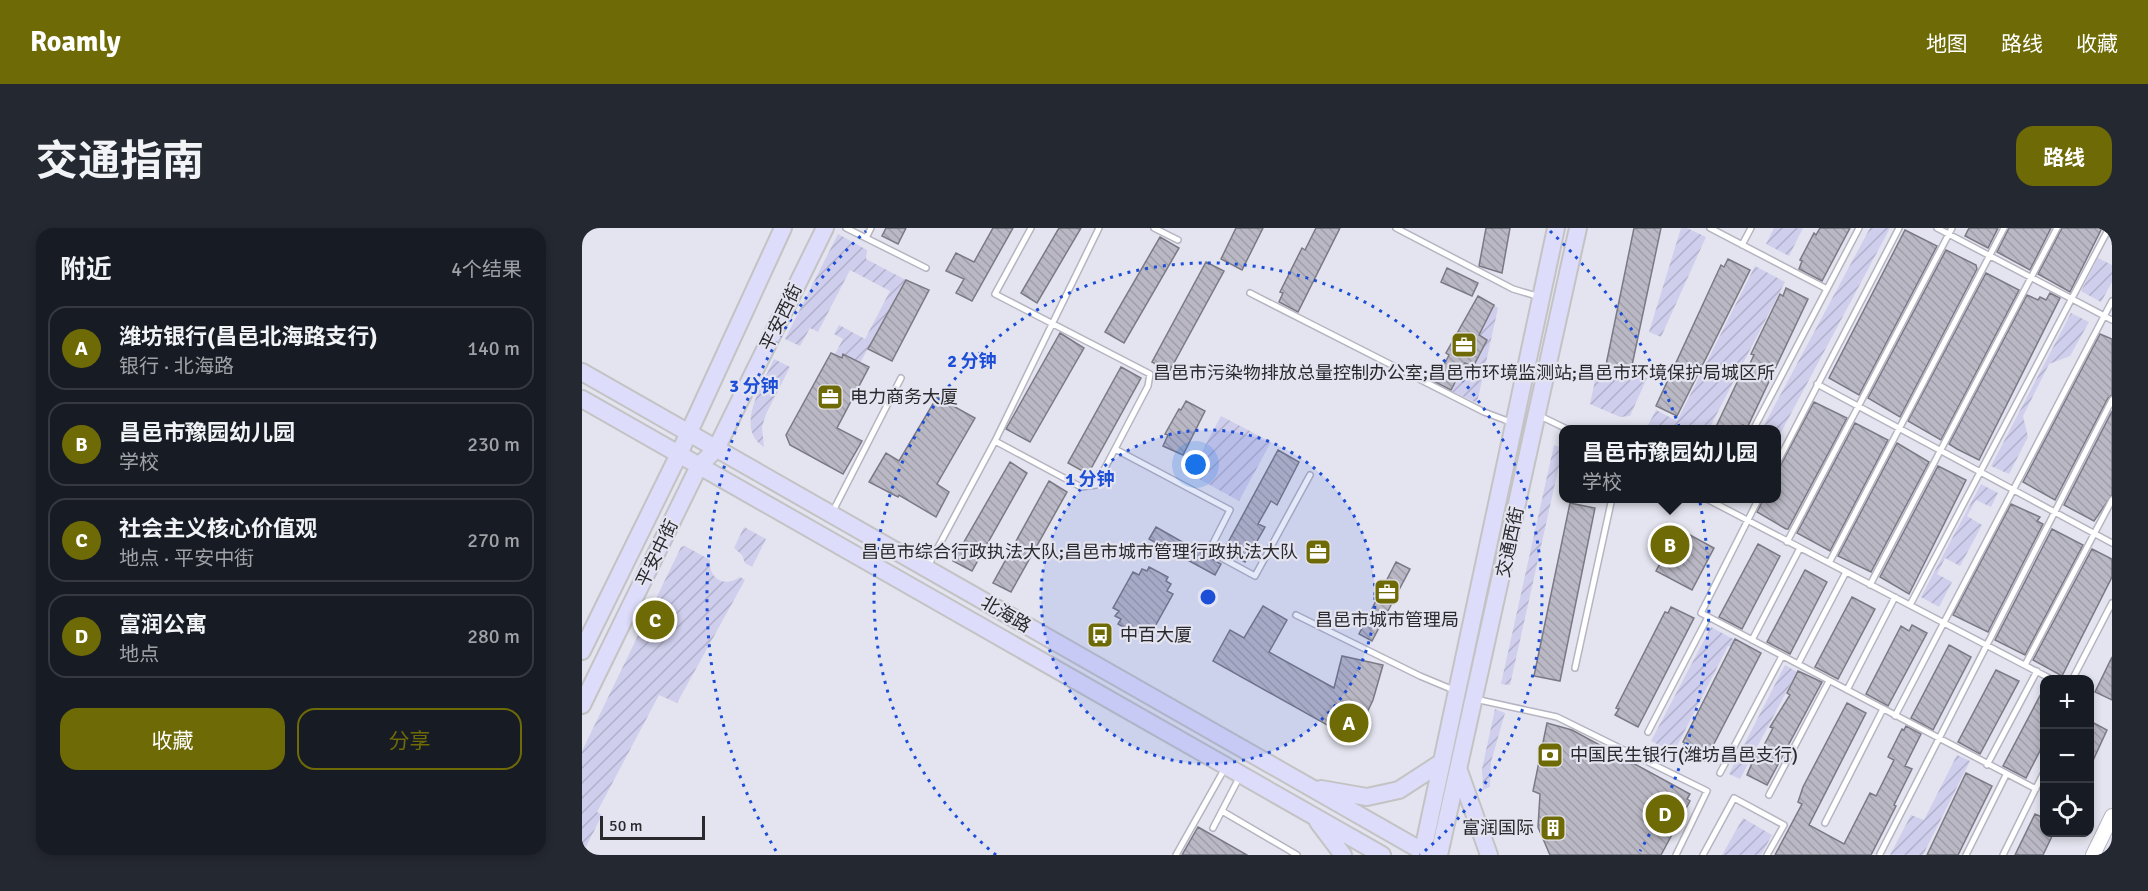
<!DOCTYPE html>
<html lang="zh">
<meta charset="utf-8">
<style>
body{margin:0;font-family:Signika,"Noto Sans SC",sans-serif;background:#242831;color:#f1f3f6}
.controls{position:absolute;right:18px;bottom:18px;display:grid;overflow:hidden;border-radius:12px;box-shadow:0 3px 9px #0003}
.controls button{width:54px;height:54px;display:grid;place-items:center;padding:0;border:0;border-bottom:2px solid #363941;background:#171b24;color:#f1f3f6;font:30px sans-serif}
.scale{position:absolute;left:18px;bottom:15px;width:105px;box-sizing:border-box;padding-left:6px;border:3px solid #2a2a2e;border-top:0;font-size:16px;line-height:21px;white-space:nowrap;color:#2a2a2e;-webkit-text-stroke:4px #e4e4f0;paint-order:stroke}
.you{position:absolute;left:614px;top:237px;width:21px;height:21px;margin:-15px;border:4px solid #fff;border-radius:50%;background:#1a73e8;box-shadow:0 0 0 9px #1a73e833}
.badge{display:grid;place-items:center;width:39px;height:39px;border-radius:50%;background:#6e6a06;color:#fff;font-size:20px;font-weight:700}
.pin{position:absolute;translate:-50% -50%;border:3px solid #fff;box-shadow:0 2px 6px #0006}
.popup{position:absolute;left:977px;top:197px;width:222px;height:78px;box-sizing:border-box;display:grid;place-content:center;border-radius:12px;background:#171b24;filter:drop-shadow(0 2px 4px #0005);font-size:20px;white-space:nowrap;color:#9ea1a6}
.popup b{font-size:22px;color:#f1f3f6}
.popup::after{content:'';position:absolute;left:50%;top:100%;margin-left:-12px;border:12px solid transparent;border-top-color:#171b24}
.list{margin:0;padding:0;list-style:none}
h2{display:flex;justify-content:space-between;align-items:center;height:78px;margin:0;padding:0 24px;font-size:26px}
h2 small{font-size:20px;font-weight:400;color:#9ea1a6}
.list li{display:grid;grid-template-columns:39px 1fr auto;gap:18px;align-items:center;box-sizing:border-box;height:84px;margin:0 12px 12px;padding:0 12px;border:2px solid #363941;border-radius:18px}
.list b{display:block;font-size:22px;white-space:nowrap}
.list p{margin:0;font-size:20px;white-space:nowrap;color:#9ea1a6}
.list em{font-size:20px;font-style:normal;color:#9ea1a6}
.actions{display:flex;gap:12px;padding:18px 24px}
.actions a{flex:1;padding:14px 0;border:2px solid #6e6a06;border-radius:18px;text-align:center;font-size:21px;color:#6e6a06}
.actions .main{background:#6e6a06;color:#fff}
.icon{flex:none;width:33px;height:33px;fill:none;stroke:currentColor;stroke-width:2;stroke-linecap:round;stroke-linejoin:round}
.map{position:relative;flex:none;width:1530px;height:627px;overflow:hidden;border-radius:18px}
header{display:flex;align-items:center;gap:36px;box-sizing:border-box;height:84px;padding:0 30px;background:#6e6a06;color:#fff}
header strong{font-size:28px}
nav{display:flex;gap:33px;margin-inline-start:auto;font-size:21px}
.intro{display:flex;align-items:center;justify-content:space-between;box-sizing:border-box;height:144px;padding:0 36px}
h1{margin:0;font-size:42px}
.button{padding:15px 27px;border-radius:18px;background:#6e6a06;color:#fff;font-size:21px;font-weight:700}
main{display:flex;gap:36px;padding:0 36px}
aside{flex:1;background:#171b24;border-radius:18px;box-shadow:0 3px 9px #0003}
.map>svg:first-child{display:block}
</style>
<header>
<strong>Roamly</strong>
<nav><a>地图</a><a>路线</a><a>收藏</a></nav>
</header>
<div class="intro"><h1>交通指南</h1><a class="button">路线</a></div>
<main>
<aside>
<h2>附近<small>4个结果</small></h2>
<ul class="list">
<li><span class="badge">A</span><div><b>潍坊银行(昌邑北海路支行)</b><p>银行 · 北海路</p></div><em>140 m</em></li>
<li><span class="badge">B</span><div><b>昌邑市豫园幼儿园</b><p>学校</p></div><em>230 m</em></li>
<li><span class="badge">C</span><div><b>社会主义核心价值观</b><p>地点 · 平安中街</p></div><em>270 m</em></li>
<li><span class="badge">D</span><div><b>富润公寓</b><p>地点</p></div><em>280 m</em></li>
</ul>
<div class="actions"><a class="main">收藏</a><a>分享</a></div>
</aside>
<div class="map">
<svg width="1530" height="627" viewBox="0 0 1530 627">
<defs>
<pattern id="garden-furrows" width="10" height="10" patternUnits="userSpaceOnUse" patternTransform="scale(1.5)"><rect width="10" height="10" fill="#cfceec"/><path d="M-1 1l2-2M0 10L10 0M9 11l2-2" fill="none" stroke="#b2b1cb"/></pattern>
<pattern id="building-back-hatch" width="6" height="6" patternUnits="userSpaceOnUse" patternTransform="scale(1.5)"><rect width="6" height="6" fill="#b9b8c4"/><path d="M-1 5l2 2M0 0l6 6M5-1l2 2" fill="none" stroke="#9f9ea9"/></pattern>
</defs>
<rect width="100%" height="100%" fill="#e4e4f0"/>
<path fill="url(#garden-furrows)" d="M1099,0h6l19,9 -45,100 -12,-5z
M1192,0h29l-14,28 -23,-12z
M1288,0h20l-113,212 -1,-10 -14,-1z
M256,6l29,16 -1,9 40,21 -46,83 -25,-9 8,-15 -9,-5 5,-9 26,14 25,-48 -40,-21 -32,62 -8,-4 -10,18 -15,-7z
M1516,30l14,7v17l-11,20 -20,-11z
M1173,38l30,16 -76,147h-63l10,-19 21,11z
M912,77l4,3 -21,95 -26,-12 14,-28 9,4 13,-27 -8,-5z
M1489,85l18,9 -19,34 -21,8 -26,52 5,21 -19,37 -18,-8z
M192,131l16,8 -24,47 -4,13 2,20c-31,-19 0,-65 10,-88z
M1016,138l49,12 -17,38 -10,1 -30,-13z
M639,188l50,26 -32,59 -49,-27z
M972,217l9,3 -53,237 -9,-1z
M1399,256l17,9 -7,14 -15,-7 -9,16 15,9 -22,41 -15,-8 -8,16 15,8 -13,25 -18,-10z
M162,299l22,12 -14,28 -7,-4 -3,-8 -8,-7z
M103,318l25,14c-2,19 15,28 30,17l5,3 -68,123 -18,-8 -62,117 5,3 -20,40v-104l99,-204z
M1129,399l24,13 -4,7 -3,-1 -54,106 -23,-11z
M1203,437l12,7 -57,107 -11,-5z
M913,481l10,4 -14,49 -1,25 -7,3 -1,-21z
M1375,527l13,6 -47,94h-33l21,-40 13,5z
M1161,590l29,17 -11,20h-39z"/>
<path fill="url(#building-back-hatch)" stroke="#7a7984" stroke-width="1.5" d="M304,0h20l-8,16 -16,-8z
M411,0h20l-41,73 -16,-8 8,-14 -18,-8 10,-18 18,9z
M477,0h22l-44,75 -16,-10z
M654,0h27l-21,42 -21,-11z
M734,0h24l-42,84 -19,-10 4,-9 -3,-1 22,-44 3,2z
M904,0h24l-8,45 -23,-7z
M1052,0h27l-30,142 -25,-5z
M1238,0h30l-28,53 -23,-12 3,-8 -2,-1 14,-27 2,2z
M1387,0h29l-10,20 -23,-12z
M1427,0h42l-21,42 -33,-18z
M1480,0h40l-32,64 -32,-18z
M1323,2l32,16 -78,149 -30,-17z
M578,9l19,11 -55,95 -19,-11z
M1364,22l30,15 1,4 -77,148 -32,-19z
M1146,31l22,11 -73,146 -21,-10 65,-141 3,2z
M624,34l18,9 -55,101 -17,-10z
M865,40l31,15 -6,13 -31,-14z
M1404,45l33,17 -78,150 -33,-19z
M324,52l23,10 -37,71 -24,-12z
M1204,60l22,11 -61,129 -4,-3 -2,4h-26l26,-55 3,2 10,-21 -3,-1 29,-60 3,2z
M1468,65l10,5 -81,162 -22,-11 -8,-5 78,-149 11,5 2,-3 6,3z
M896,68l16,9 -15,30 8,5 -14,27 -8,-4 -14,27 -16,-8 14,-27 -3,-2z
M478,105l24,15 -54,94 -24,-13z
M1518,106l12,5v56l-4,3 -53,102 -32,-18z
M249,125l11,5 1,-4 26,13 -32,61 25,13 -19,33 -53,-29 -4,-10z
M539,139l20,11 -53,96 -20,-11z
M355,169l38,21 -38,66 12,8 -13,25 -37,-22 -1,2 -29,-15 17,-29 13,8z
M604,173l19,10 -22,44 -20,-9 5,-11 -3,-1 14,-25 2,1z
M1232,174l33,16 -59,111h-2l-29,-17 7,-14h12v-24z
M1530,183v84l-18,26 -30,-16z
M1273,195l33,17 -58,111 -33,-18z
M1315,215l32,19 -58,110 -33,-16z
M696,222l21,12 -22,43 -6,-4 -13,23 7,3 -20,35 -21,-12z
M428,234l17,11 -55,98 -19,-10z
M1356,238l28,14 -57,114 -29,-17z
M467,253l18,11 -56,100 -18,-9z
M988,275l25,5 -35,173 -26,-5z
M1429,276l29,13 -3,4 6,3 -55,108 -35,-17z
M574,299l65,37 -6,11 -66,-36z
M1097,301l35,19 -22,42 -36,-19z
M1470,301l31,16 -58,110 -30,-15z
M1176,316l22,12 -38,73 -23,-12z
M1510,321l20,10v18l-50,99 -29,-16z
M814,334l14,7 -38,72 -13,-7z
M567,339l19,10 -2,4 5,3 -4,7 6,3 -20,36 -4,-2 -4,6 -6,-3 -2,4 -19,-11 3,-5 -6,-3 4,-5 -6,-3 20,-36 6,3 3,-6 5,2z
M1223,342l22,12 -37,72 -23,-12z
M1270,369l23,12 -37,70 -23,-12z
M681,378l24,14 -18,32 65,36 8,-32 41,9 -10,35 -19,40 -141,-79 17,-31 14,8z
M1089,379l23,11 -56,109 -23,-12 4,-6 -3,-1 49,-96 3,1z
M1330,397l15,8 -39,73 -22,-12 35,-68 8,5z
M1153,411l26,14 -56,108 -23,-11 3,-7 -2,-1z
M1367,417l22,12 -38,73 -22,-12z
M1530,429v43l-17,-8z
M1414,442l23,11 -39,73 -22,-12z
M1216,443l24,11 -55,103 -20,-10 11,-26 3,2 12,-23 -3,-1 20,-32 -3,-2z
M1462,460v55l-18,35 -23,-12z
M1265,475l19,10 -57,112 35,19 26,-51 6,3 18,-36 -6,-3 14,-28 2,1 2,-4 15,8 -16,32 7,3 -18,36 2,1 -25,49h-96l27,-51 -4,-2 5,-15z
M1508,493l17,9 -17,37z
M965,495l25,7 118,64 -3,5 3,2 -29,54h-111l-12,-28 2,-33 -7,-3z
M1384,545l26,13 -34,69h-31z
M1453,586l9,4v14h10l-11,23h-28z
M616,599l49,28h-65z"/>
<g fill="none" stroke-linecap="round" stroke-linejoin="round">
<g stroke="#b5b4c0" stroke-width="8">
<path id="service" d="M264,0l80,40
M572,0l24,12
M814,0l117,61 27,8
M1128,0l117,61
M1355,0l175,92
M284,10l5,-10
M1160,17l9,-17
M668,65l234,119 29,11
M1235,156l295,159
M956,187l31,15
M1171,202l106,-202
M413,213l86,46 15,-2 52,-99 2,-12 -155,-80 36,-66
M533,221l115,61 -21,41 46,25 55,-101
M1194,237l123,-237
M1123,270l348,182
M1177,270l-58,115 335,176
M250,285l69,-135
M1205,314l165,-314
M1247,335l175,-335
M346,338l67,-125 104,-213
M1288,357l187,-357
M1328,377l199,-377
M714,387l124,61 36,15
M1170,412l48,-92
M1216,436l48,-92
M1443,437l87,-165
M993,440l37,-170
M1490,452l40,-77
M1265,462l48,-93
M893,471l82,18 150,74 -31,64
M1313,488l217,-415
M1066,504l60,-115
M1405,537l50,-94
M1138,545l62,-117
M1187,567l60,-114
M640,583l75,44
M1243,595l58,-114
M631,600l27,-52
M1298,626l232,-454
M594,627l49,-87
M1121,627l31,-57 50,27 -17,30
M1384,627l40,-80
M1421,627l41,-83"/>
</g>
<g stroke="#b5b4c0" stroke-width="16">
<path id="tertiary" d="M1511,627l19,-39"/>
</g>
<g stroke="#c3c3c4" stroke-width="20">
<path id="primary" d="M0,144l847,483
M0,171l800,456
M0,423l97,-197 104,-226
M0,477l117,-239 17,-17 109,-221
M877,543l30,84
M739,561l46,8 32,-7 43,-28
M736,594l25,33
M840,627l134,-627
M857,627l139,-627"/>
</g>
<use href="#service" stroke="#fff" stroke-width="5"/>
<use href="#tertiary" stroke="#fff" stroke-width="14"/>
<use href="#primary" stroke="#dddcfa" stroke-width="16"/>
</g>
<circle cx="626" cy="369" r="167" fill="#1d4ed8" fill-opacity=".12"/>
<g fill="none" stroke="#1d4ed8" stroke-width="3" stroke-dasharray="3 6">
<circle cx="626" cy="369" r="167"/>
<path d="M414 627A334 334 0 1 1 838 627"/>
<path d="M194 623A501 501 0 0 1 284 3M968 3A501 501 0 0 1 1058 623"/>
</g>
<defs>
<g id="office-square" transform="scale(1.35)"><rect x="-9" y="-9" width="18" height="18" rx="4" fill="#6e6a06" stroke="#e4e4f0"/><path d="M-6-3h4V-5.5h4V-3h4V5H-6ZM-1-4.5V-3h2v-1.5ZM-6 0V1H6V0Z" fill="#fff"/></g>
<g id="bus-square" transform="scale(1.35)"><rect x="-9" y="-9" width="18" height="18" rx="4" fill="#6e6a06" stroke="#e4e4f0"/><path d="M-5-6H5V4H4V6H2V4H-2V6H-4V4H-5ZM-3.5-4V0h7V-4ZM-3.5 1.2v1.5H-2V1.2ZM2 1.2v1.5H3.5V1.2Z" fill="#fff"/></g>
<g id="bank-square" transform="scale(1.35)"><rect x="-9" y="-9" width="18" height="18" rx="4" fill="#6e6a06" stroke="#e4e4f0"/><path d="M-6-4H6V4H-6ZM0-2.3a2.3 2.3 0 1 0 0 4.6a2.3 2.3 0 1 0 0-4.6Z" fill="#fff"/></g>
<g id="building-square" transform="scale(1.35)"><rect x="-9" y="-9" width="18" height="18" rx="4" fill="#6e6a06" stroke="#e4e4f0"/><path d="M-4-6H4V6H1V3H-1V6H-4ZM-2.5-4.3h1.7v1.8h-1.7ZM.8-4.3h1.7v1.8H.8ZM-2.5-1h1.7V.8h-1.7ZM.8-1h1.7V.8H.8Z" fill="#fff"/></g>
</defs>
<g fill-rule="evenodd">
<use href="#office-square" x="882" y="117"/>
<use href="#office-square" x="248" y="169"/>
<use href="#office-square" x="736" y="324"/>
<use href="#office-square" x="805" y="364"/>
<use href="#bus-square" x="518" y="407"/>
<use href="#bank-square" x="968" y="527"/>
<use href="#building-square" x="971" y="600"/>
</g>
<g text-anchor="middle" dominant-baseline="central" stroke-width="4.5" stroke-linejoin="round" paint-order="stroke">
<g font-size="18" fill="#2a2a2e" stroke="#e4e4f0">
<text transform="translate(199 89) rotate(-64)">平安西街</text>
<text transform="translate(928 314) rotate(-78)">交通西街</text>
<text transform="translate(75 325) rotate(-64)">平安中街</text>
<text transform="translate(424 386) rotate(30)">北海路</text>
</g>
<g font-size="18" fill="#2a2a2e" stroke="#e4e4f0" text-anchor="start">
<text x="882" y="145" text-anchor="middle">昌邑市污染物排放总量控制办公室;昌邑市环境监测站;昌邑市环境保护局城区所</text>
<text x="268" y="169">电力商务大厦</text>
<text x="716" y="324" text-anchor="end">昌邑市综合行政执法大队;昌邑市城市管理行政执法大队</text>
<text x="805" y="392" text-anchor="middle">昌邑市城市管理局</text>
<text x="538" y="407">中百大厦</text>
<text x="988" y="527">中国民生银行(潍坊昌邑支行)</text>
<text x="952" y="600" text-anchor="end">富润国际</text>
</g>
</g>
<circle cx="626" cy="369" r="9" fill="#1d4ed8" stroke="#e4e4f0" stroke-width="3"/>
<g font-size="18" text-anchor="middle" font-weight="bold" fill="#1d4ed8" stroke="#e4e4f0" stroke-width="4.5" stroke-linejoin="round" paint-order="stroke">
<text x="390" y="139">2 分钟</text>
<text x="172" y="164">3 分钟</text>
<text x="508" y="257">1 分钟</text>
</g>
</svg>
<div class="controls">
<button>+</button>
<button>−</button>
<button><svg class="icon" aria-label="locate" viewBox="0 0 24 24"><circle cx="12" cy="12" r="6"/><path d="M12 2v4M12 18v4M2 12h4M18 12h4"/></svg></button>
</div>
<div class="scale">50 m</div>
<div class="you"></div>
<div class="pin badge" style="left:767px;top:495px">A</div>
<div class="pin badge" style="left:1088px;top:317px">B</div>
<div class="popup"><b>昌邑市豫园幼儿园</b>学校</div>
<div class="pin badge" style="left:73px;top:392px">C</div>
<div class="pin badge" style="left:1083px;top:586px">D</div>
</div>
</main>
